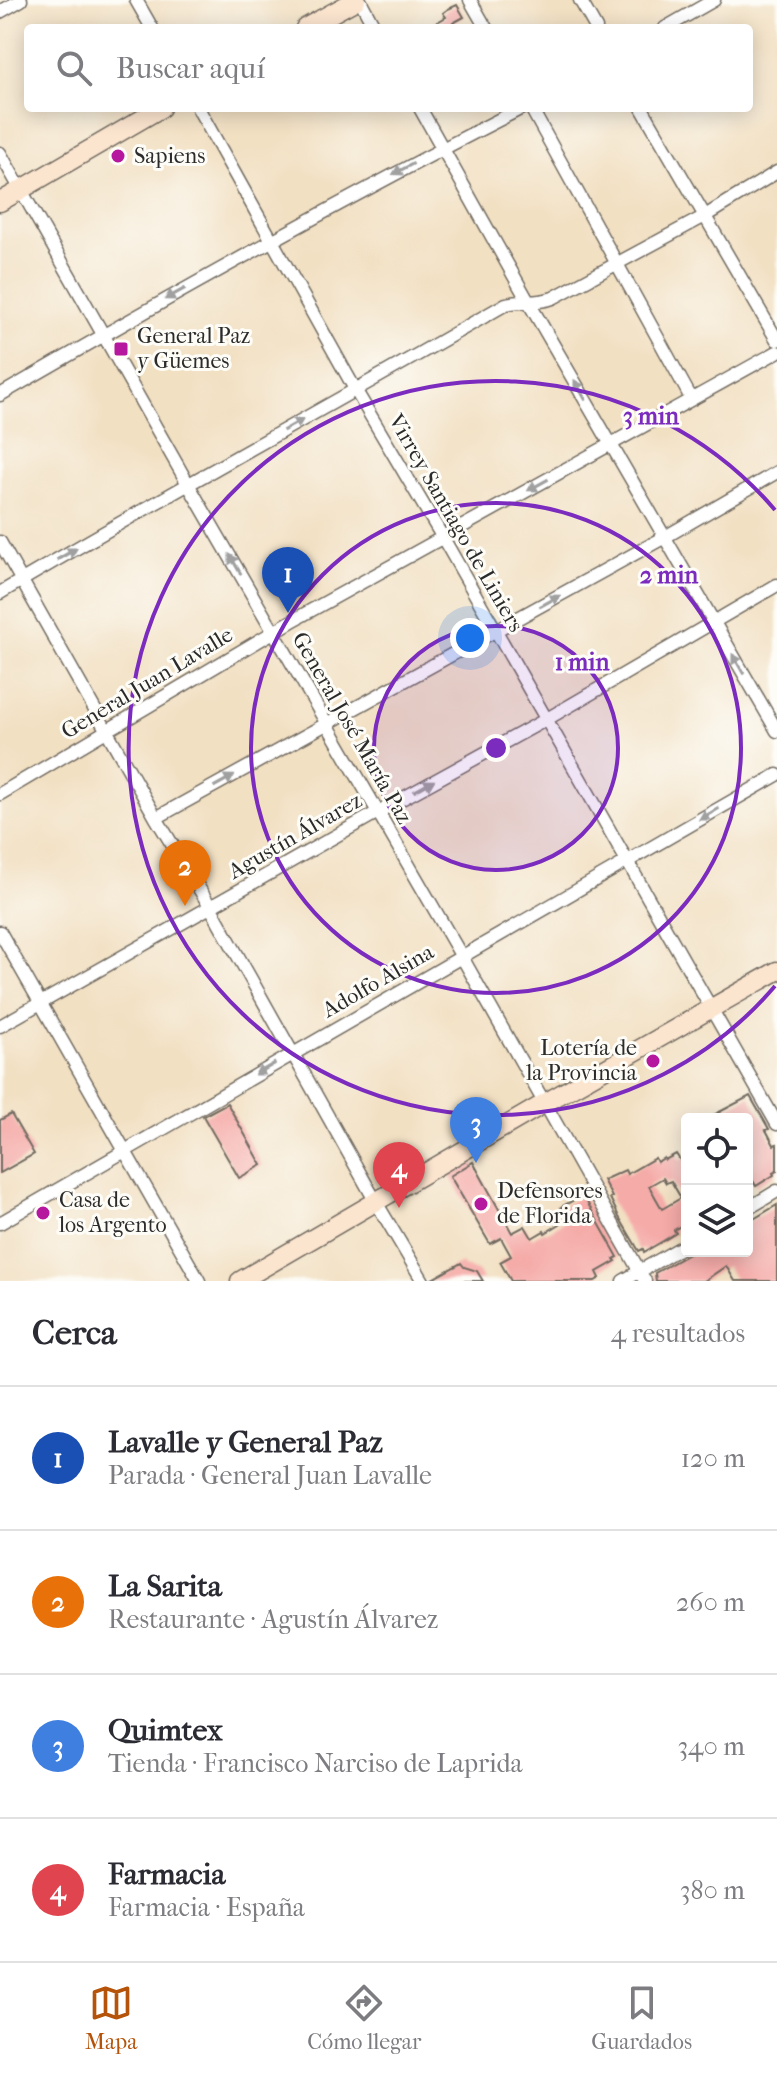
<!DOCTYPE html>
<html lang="es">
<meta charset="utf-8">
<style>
body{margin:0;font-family:"IM FELL French Canon",serif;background:#f7f7f7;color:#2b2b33}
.controls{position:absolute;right:24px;bottom:24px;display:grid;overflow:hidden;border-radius:8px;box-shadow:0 4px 20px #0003}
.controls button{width:72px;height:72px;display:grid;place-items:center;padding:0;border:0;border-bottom:2px solid #e1e1e2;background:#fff;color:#2b2b33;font:40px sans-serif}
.you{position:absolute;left:470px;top:638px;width:28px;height:28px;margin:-20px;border:6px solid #fff;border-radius:50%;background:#1a73e8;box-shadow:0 0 0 12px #1a73e833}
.badge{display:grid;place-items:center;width:52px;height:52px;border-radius:50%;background:#b45309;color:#fff;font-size:26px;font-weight:700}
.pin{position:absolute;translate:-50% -66px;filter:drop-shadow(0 2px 4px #0008)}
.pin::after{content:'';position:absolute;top:42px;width:28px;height:24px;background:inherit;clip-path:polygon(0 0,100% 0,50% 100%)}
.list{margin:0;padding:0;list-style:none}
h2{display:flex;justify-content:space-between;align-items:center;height:104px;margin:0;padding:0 32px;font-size:34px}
h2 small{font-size:26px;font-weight:400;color:#7c7c81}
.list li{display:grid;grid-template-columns:52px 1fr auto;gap:24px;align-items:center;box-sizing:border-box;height:144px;padding:0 32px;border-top:2px solid #e1e1e2}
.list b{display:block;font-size:30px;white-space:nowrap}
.list p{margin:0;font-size:26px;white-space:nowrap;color:#7c7c81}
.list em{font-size:26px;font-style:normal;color:#7c7c81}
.icon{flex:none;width:44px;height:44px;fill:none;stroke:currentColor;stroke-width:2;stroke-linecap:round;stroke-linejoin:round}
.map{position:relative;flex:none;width:777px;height:1281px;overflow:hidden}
.search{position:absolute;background:#fff;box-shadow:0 4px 20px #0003;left:24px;right:24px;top:24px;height:88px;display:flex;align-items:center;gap:20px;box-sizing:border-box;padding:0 28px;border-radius:8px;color:#7c7c81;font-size:30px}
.sheet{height:680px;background:#fff}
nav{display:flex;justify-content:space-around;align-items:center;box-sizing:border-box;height:112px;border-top:2px solid #e1e1e2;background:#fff;font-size:22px;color:#7c7c81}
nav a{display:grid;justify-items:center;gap:4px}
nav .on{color:#b45309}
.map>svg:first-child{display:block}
</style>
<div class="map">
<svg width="777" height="1281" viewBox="0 0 777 1281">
<rect width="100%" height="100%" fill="#fdfcf7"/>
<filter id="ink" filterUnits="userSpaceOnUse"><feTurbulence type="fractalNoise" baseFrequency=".0125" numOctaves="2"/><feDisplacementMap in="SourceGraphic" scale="16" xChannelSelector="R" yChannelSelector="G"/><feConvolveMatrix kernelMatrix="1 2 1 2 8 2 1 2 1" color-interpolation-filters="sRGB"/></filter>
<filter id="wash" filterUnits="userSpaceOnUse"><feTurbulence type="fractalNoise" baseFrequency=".006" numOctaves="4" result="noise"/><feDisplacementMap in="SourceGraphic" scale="32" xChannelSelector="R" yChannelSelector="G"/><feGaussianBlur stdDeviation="1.8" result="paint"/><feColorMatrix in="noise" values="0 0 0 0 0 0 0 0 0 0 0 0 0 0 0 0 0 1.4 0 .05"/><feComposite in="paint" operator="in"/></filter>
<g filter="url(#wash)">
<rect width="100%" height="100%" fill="#f2e0c3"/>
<g id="blocks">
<path fill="#f5aba8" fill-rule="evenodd" d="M457,5l7,12 -20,11h-17l19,-11 -3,-4 5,-4z
M750,1096l19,33 -3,1 8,15 3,-1v27l-4,2 1,2 -18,11 -3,-5 -6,4v-66h-41z
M227,1103l35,62 -23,13 -36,-62z
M11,1114l23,40 -34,19v-53z
M676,1154l4,6 7,-4v66l-13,8 2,3 -13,8 -19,11 -1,-3 -4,2 -20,-34 -9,-19 2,-1 -9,-17 22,-10 2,4 28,-16 2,4 7,-4 1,2zM663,1178l3,5 5,-2 10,17 -19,11 -13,-23z
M473,1162l39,71 13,-7 7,12 12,-7 1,2 23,-14 -7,-12 22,-12 35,62 -4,2 2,2 -19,11 3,6 -5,3h-84l-11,-19 11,-6 -10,-18 -11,6 -40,-68z
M777,1205v76h-42l-9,-15 -22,15h-48l-1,-8 39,-22h53v-28z
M461,1263l3,4 13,4 6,10h-51v-2z"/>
</g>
</g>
<g filter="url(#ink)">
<use href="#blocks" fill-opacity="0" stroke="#716a60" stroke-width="2"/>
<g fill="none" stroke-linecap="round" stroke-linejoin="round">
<g stroke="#716a60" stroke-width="15">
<path id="street" d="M136,0l16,28
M360,0l15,28
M470,0l16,28
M580,0l16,28
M0,12l21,-12
M665,28l49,-28
M198,108l158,283 87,147 334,586
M420,108l109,195 248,428
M531,108l160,290
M642,108l135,232
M0,153l188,331 274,473 183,324
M0,395c172,-100 345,-197 522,-287
M0,542l156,276 55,90 165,294 47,79
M0,593c167,-99 338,-192 506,-289 16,-4 31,0 47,-6l152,-82 72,-44
M0,794l292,-173 485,-269
M156,818l509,-281 112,-65
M0,932l199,349
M0,1026l378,-214 169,-93 230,-134
M747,1209l30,-18
M0,1223l777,-448
M623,1281l64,-37"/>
</g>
<g stroke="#716a60" stroke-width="21">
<path id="secondary" d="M305,28l51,-28
M0,202l161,-94
M240,1281l305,-178 232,-132"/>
</g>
<use href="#street" stroke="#fff" stroke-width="12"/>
<use href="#secondary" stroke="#fce5cf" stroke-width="18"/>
</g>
<defs><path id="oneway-solid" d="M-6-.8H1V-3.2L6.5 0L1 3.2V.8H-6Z" transform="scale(2)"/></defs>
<g fill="#a0a0a0">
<use href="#oneway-solid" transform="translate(403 169) rotate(152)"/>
<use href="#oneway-solid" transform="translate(175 294) rotate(151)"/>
<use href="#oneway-solid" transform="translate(580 390) rotate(-120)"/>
<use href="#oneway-solid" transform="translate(293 425) rotate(-29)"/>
<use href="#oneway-solid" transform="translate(538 485) rotate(151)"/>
<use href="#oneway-solid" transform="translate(67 554) rotate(-30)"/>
<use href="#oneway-solid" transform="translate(235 564) rotate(-120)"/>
<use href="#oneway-solid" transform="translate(550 601) rotate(-29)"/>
<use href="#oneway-solid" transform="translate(738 664) rotate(-120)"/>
<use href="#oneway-solid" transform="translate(224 781) rotate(-29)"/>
<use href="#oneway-solid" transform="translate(424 786) rotate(-29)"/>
<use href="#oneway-solid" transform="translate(709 814) rotate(150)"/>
<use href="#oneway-solid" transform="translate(265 1069) rotate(150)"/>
</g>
</g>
<circle cx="496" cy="748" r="122" fill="#7b2cbf" fill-opacity=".12"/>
<g fill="none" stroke="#7b2cbf" stroke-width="4">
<circle cx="496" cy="748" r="122"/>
<circle cx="496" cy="748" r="245"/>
<path d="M775 986A367 367 0 1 1 775 510"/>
</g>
<g fill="#b5179e" stroke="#fdfcf7" stroke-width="3">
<circle cx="118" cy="156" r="8"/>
<rect x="113" y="341" width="16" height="16" rx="4"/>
<circle cx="653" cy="1061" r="8"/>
<circle cx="481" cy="1204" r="8"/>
<circle cx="43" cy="1213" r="8"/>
</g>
<g text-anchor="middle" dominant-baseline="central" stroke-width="6" stroke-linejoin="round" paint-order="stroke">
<g font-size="22" fill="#2b2b2b" stroke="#fdfcf7" text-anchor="start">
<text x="134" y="156">Sapiens</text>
<text x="137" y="336">General Paz<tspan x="137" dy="25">y Güemes</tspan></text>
<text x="637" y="1048" text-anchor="end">Lotería de<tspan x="637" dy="25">la Provincia</tspan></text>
<text x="497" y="1191">Defensores<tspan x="497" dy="25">de Florida</tspan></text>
<text x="59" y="1200">Casa de<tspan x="59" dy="25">los Argento</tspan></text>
</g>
<g font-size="22" fill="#2b2b2b" stroke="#fdfcf7">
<text transform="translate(456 523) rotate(60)">Virrey Santiago de Liniers</text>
<text transform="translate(147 683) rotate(-31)">General Juan Lavalle</text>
<text transform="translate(352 728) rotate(60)">General José María Paz</text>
<text transform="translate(295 836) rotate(-30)">Agustín Álvarez</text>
<text transform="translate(378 981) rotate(-30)">Adolfo Alsina</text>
</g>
</g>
<circle cx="496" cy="748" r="12" fill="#7b2cbf" stroke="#fdfcf7" stroke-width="4"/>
<g font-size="24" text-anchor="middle" font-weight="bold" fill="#7b2cbf" stroke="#fdfcf7" stroke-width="6" stroke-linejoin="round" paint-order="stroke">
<text x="651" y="424">3 min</text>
<text x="669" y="583">2 min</text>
<text x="582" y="670">1 min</text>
</g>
</svg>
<div class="controls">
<button><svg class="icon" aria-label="locate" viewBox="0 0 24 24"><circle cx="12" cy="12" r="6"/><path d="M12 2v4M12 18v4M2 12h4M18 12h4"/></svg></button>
<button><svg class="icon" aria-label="layers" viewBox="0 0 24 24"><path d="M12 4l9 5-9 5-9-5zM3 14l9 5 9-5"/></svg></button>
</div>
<div class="you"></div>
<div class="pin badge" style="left:288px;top:613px;background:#1a4fb4">1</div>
<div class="pin badge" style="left:185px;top:906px;background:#e8710a">2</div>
<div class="pin badge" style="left:476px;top:1163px;background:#3f7fe0">3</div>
<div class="pin badge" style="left:399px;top:1208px;background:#e0444e">4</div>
<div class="search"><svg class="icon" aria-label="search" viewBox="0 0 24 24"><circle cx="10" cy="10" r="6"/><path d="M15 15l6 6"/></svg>Buscar aquí</div>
</div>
<section class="sheet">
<h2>Cerca<small>4 resultados</small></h2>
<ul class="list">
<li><span class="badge" style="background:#1a4fb4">1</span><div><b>Lavalle y General Paz</b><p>Parada · General Juan Lavalle</p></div><em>120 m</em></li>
<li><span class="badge" style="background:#e8710a">2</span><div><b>La Sarita</b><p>Restaurante · Agustín Álvarez</p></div><em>260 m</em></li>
<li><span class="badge" style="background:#3f7fe0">3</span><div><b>Quimtex</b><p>Tienda · Francisco Narciso de Laprida</p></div><em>340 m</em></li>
<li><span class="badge" style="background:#e0444e">4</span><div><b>Farmacia</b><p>Farmacia · España</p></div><em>380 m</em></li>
</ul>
</section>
<nav>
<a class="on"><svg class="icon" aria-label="map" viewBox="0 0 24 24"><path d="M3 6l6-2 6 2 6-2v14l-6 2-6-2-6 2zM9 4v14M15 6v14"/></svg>Mapa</a>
<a><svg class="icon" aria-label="directions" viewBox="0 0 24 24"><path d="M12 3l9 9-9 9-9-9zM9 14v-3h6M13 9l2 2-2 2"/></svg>Cómo llegar</a>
<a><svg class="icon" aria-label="saved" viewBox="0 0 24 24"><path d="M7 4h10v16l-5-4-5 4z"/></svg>Guardados</a>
</nav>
